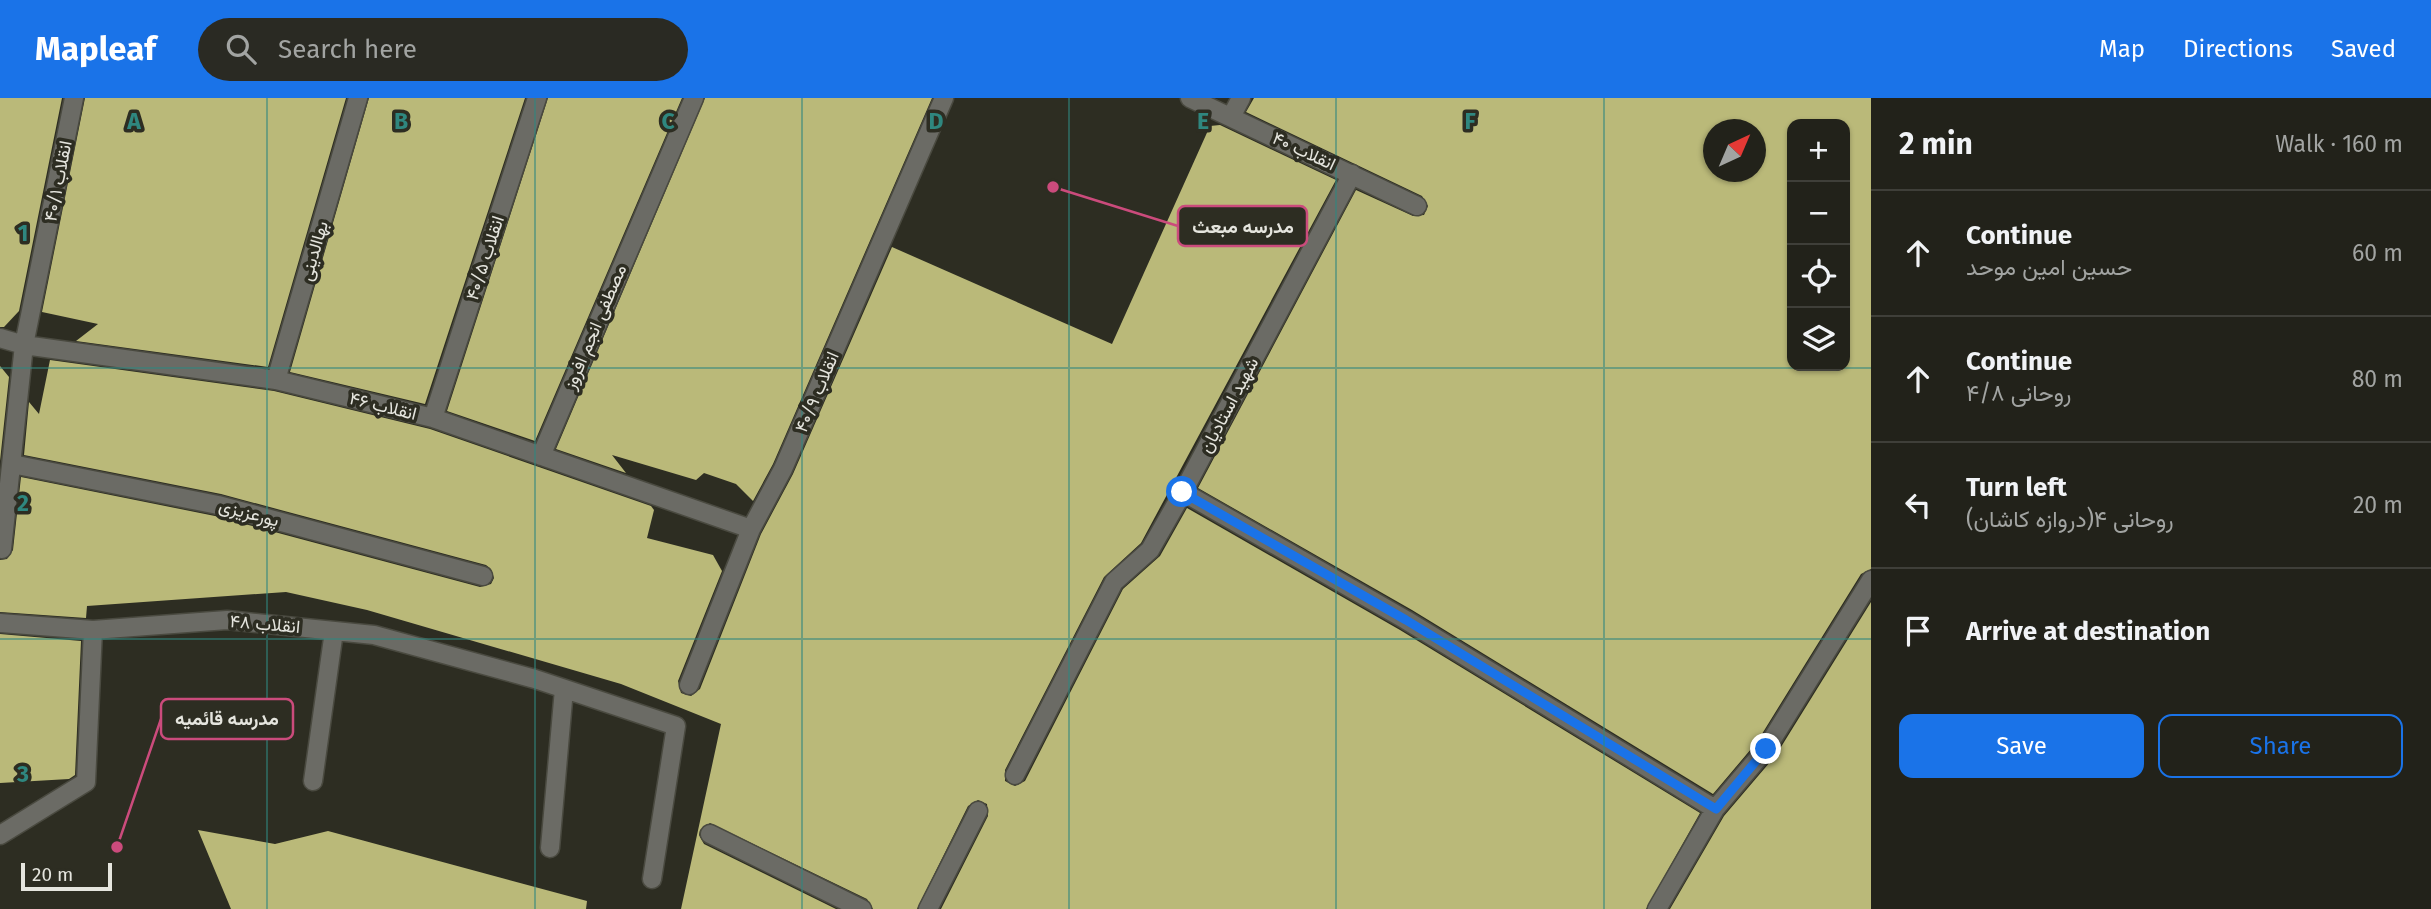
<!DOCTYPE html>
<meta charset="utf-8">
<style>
body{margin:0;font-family:"Fira Sans",Vazirmatn,sans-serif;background:#2a2a23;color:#f1f3f6}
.controls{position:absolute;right:21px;top:21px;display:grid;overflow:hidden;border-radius:14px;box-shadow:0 2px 5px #0004}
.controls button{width:63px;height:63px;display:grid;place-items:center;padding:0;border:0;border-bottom:2px solid #3f3f39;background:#22221a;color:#f1f3f6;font:35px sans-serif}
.compass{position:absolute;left:1703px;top:21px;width:63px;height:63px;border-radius:50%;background:#22221a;box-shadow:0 2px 5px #0004;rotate:44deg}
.scale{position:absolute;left:21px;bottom:18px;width:91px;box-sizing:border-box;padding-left:7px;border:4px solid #e5e5de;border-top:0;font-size:19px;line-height:24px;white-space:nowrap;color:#e5e5de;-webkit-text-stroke:5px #2d2d22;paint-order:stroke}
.stop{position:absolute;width:21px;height:21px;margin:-16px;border:5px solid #1a73e8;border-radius:50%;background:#fff}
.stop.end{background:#1a73e8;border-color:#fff;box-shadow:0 2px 7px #0008}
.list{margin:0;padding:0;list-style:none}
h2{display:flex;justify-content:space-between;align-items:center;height:91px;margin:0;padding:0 28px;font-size:30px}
h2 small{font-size:23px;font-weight:400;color:#a2a4a2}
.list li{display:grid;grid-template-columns:46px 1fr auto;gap:21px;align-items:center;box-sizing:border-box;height:126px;padding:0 28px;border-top:2px solid #3f3f39}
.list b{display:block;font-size:26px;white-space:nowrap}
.list p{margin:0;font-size:23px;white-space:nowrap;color:#a2a4a2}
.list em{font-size:23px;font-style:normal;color:#a2a4a2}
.actions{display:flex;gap:14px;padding:21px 28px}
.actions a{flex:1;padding:16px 0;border:2px solid #1a73e8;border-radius:14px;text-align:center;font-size:24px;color:#1a73e8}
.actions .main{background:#1a73e8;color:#fff}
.icon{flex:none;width:38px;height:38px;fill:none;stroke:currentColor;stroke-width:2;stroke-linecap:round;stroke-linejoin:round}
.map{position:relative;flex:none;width:1871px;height:811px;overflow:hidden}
header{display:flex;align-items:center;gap:42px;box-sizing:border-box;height:98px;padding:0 35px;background:#1a73e8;color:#fff}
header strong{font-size:33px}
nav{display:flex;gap:38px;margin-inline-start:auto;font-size:24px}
.search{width:490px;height:63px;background:#2a2a23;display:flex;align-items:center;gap:18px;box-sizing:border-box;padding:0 24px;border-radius:38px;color:#a2a4a2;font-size:26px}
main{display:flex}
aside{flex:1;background:#22221a}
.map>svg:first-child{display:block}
</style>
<header>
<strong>Mapleaf</strong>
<div class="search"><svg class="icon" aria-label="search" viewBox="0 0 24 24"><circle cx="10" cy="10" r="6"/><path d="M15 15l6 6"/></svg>Search here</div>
<nav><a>Map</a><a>Directions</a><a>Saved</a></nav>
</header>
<main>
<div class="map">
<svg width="1871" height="811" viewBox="0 0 1871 811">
<rect width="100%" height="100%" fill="#2d2d22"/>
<path fill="#bab979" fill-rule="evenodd" d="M0,0h62l-43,213 -15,16h-4z
M85,0h261l-78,269 -192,-26 22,-17 -56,-12z
M369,0h156l-100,306 -135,-32z
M548,0h134l-147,343 -88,-30z
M705,0h227l-159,366 -20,37 -17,-17 -32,-11 -8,7 -84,-25 14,18 -70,-24z
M1254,0h617v471l-10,5 -104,168 -44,52 -301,-184 -214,-122 158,-298 57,26 11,-1 4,-9 -6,-10 -176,-84zM1792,26h53v242h-53zM1713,32h42v42h-42z
M1220,27l116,55 -195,363 -37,34 -99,193v11l10,5 10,-5 98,-192 37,-33 27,-48 213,122 300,183 -54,96h-705l47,-93 -1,-12 -9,-4 -10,6 -51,103h-44l-6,-10 -157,-76 -10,7 -1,5 5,9 132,65h-155l40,-185 -100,-40 -254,-74 -81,-18 -199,14 -1,12 -86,-6v-52l7,-1 6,-9 8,-73 194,39 265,71 11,-3 3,-6 -3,-9 -5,-4 -265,-71 -197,-39 5,-53 10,12 11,-54 224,31 156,38 221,77 3,4 -7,28 66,17 9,16 -44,110 3,12 10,3 9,-7 61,-155 32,-60 99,-227 220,97 98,-218z
M0,268l9,11 -9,84z
M1871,504v307h-201l54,-93 52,-61z
M0,536l81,7 -6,134 -6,4 -69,4z
M198,732l77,14 53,-13 259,70 -1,8h-355z"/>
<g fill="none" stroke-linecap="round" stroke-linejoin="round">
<g stroke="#4a4a40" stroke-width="21">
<path id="minor" d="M1190,0l227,108
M1231,19l10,-19
M0,240l24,7 252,35 157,38 318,111
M276,282l82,-282
M433,320l104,-320
M541,358l153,-358
M12,366l206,41 265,71
M1183,394l223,128 309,189
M2,451l22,-204 50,-247
M0,525l93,7
M689,587l62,-156 32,-60 161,-371
M1015,677l99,-193 36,-32 33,-58 169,-318
M313,683l21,-150
M710,736l152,75
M0,737l86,-53 7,-152 134,-10 147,15 161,44 141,47 -24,153
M550,750l14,-159
M928,811l50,-98
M1657,811l58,-100 51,-60 105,-169"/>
</g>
<use href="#minor" stroke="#6b6b65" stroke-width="18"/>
</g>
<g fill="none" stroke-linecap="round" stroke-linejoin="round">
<path stroke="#1a73e8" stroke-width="9" d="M1182,394l224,128 310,189 50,-60"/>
</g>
<path fill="none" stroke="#2f877f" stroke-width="2" stroke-opacity="0.55" d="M267,0v811M535,0v811M802,0v811M1069,0v811M1336,0v811M1604,0v811M0,270h1871M0,541h1871"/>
<g text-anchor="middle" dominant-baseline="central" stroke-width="7" stroke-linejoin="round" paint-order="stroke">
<g font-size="18" fill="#e5e5de" stroke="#2d2d22">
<text transform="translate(1304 53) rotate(25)">انقلاب ۴۰</text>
<text transform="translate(58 83) rotate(-79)">انقلاب ۴۰/۱</text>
<text transform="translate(314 153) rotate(-74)">بهاالدینی</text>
<text transform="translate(485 160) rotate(-72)">انقلاب ۴۰/۵</text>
<text transform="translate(595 229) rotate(-67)">مصطفی انجم افروز</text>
<text transform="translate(817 294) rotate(-67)">انقلاب ۴۰/۹</text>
<text transform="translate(1229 307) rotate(-62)">شهید استادیان</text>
<text transform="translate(383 308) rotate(14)">انقلاب ۴۶</text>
<text transform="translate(249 415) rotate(15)">پورعزیزی</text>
<text transform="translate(265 526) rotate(5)">انقلاب ۴۸</text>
</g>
</g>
<g font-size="23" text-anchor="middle" font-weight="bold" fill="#2f877f" stroke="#2d2d22" stroke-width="7" stroke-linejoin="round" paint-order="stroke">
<text x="134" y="31">A</text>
<text x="401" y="31">B</text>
<text x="668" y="31">C</text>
<text x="936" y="31">D</text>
<text x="1203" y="31">E</text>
<text x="1470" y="31">F</text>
<text x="23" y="143">1</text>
<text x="23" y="413">2</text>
<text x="23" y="684">3</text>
</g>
<path fill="none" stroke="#cb4b7c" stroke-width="2.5" d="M1053 89L1178 128M117 749L161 621"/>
<g fill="#cb4b7c" stroke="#2d2d22" stroke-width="2.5">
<circle cx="1053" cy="89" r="7"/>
<circle cx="117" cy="749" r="7"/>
</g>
<g fill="#2d2d22" stroke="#cb4b7c" stroke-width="2.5">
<rect x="1178" y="108" width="129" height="40" rx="7"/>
<rect x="161" y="601" width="132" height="40" rx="7"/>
</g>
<g font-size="19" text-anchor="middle" font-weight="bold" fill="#e5e5de">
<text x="1243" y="135">مدرسه مبعث</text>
<text x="227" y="627">مدرسه قائمیه</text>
</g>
</svg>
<div class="controls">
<button>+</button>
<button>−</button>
<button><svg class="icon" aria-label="locate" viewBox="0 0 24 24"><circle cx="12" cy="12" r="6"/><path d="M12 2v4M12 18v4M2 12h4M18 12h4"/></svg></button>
<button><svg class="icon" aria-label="layers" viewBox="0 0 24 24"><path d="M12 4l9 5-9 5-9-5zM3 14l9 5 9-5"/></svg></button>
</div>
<svg class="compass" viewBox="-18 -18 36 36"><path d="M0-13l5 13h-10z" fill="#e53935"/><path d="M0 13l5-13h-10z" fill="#a2a4a2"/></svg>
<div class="scale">20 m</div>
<div class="stop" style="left:1182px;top:394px"></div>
<div class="stop end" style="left:1766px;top:651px"></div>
</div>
<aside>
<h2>2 min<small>Walk · 160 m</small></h2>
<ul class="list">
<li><svg class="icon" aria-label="ahead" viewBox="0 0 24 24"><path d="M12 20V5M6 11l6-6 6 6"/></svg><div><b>Continue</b><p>حسین امین موحد</p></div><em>60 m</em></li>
<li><svg class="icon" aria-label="ahead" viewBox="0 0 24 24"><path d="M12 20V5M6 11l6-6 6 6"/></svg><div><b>Continue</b><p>روحانی ۴/۸</p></div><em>80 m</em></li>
<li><svg class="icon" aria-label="left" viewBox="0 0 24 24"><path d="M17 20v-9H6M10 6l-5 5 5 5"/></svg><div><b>Turn left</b><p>روحانی ۴(دروازه کاشان)</p></div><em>20 m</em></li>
<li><svg class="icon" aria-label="arrive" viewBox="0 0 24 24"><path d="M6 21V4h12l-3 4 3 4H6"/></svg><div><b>Arrive at destination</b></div></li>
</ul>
<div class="actions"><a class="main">Save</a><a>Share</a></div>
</aside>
</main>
